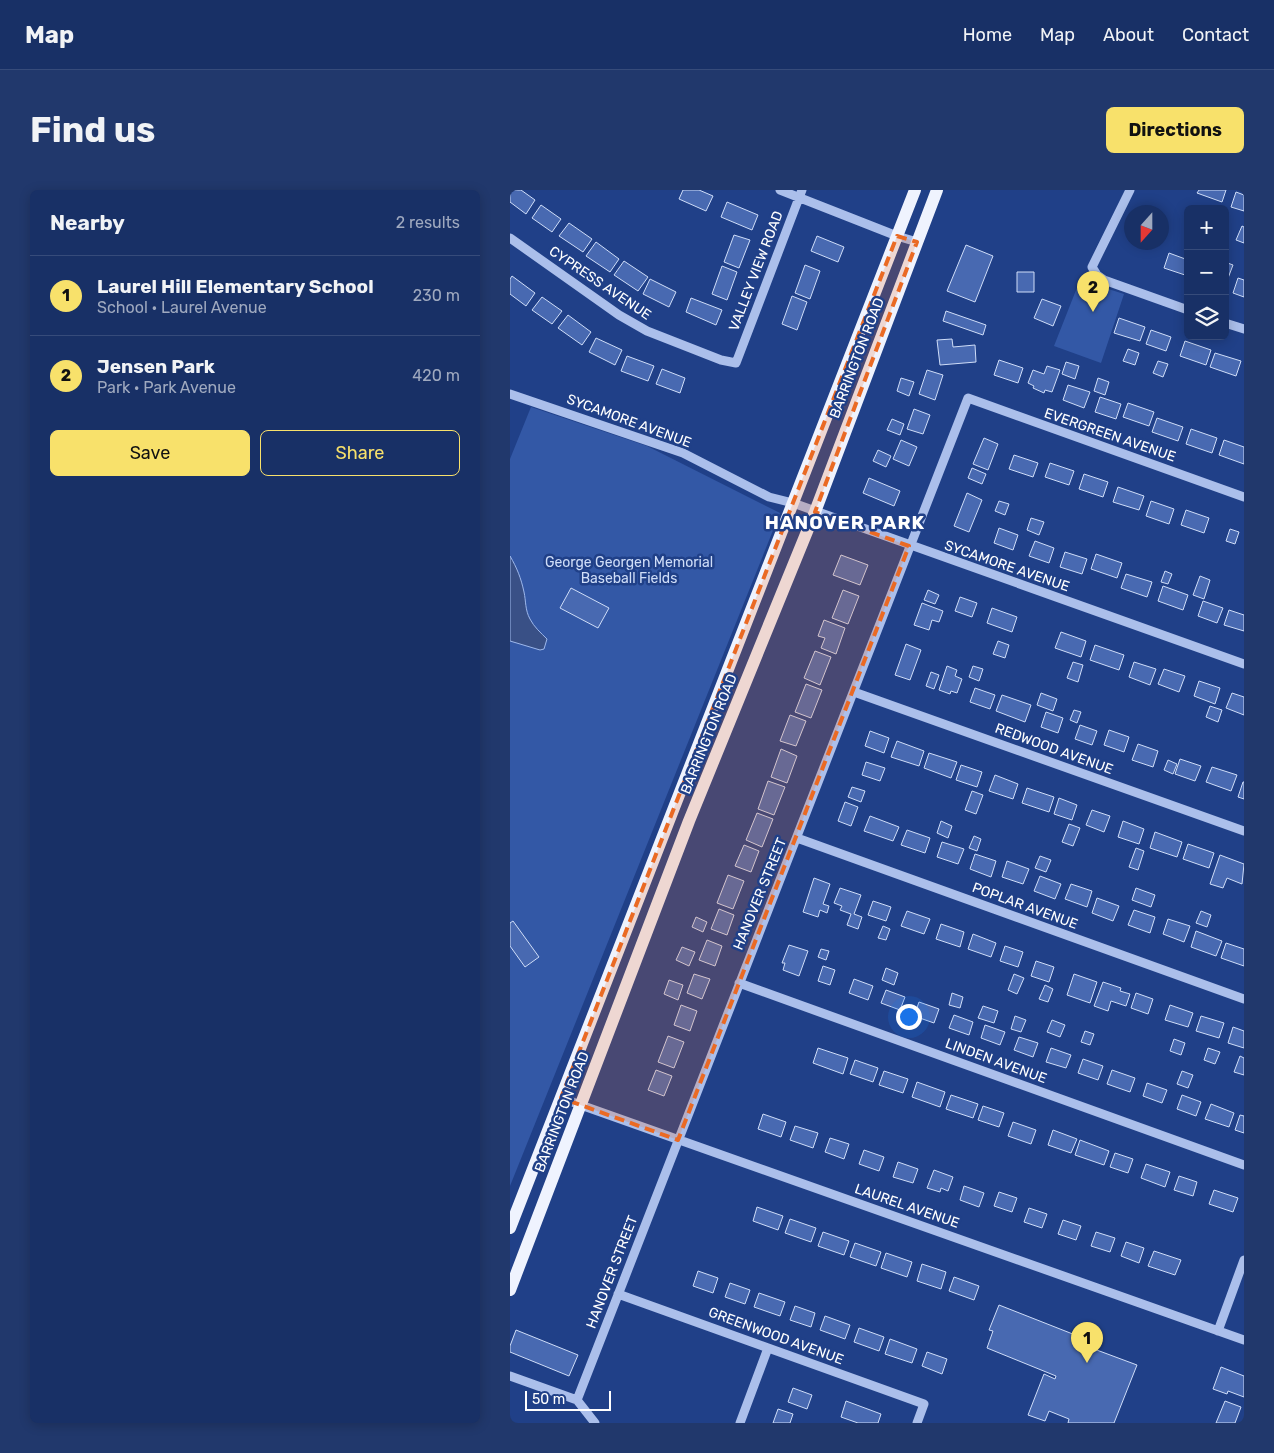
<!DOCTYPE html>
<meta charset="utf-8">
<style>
body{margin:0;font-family:Rubik,sans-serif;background:#21386c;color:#f1f3f6}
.controls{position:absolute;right:15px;top:15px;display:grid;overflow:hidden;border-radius:8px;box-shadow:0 2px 12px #0003}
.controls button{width:45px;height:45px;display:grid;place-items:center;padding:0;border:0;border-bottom:1px solid #364b7a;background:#183066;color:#f1f3f6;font:25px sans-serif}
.compass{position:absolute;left:614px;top:15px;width:45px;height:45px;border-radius:50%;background:#183066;box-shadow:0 2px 12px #0003;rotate:201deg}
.scale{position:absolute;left:15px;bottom:12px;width:86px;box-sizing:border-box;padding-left:5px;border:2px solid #fff;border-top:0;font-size:14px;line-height:18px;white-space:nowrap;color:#fff;-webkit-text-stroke:4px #204088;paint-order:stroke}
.you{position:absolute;left:398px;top:826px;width:18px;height:18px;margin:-12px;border:4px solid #fff;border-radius:50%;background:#1a73e8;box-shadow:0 0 0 8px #1a73e833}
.badge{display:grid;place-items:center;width:32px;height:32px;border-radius:50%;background:#f8e16b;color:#111;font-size:16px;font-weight:700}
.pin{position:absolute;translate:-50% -41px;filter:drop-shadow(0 1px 2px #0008)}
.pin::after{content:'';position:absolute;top:26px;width:18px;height:15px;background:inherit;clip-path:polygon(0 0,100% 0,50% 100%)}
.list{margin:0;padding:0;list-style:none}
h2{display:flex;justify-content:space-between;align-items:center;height:65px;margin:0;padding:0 20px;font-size:21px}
h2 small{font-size:16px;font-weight:400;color:#9fa9bf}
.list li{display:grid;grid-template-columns:32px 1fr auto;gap:15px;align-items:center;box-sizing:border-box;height:80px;padding:0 20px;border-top:1px solid #364b7a}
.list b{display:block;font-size:19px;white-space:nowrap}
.list p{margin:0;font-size:16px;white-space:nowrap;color:#9fa9bf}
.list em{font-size:16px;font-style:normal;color:#9fa9bf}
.actions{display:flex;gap:10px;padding:15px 20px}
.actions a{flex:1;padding:11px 0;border:1px solid #f8e16b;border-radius:8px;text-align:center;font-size:18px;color:#f8e16b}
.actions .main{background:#f8e16b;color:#111}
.icon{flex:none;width:28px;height:28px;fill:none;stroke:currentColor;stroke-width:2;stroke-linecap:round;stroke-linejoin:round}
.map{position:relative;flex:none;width:734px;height:1233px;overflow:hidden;border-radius:8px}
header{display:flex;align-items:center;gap:30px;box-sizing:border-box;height:70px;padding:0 25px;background:#183066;border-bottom:1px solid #364b7a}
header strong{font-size:24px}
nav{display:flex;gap:28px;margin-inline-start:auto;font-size:18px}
.intro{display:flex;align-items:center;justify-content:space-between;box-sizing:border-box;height:120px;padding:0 30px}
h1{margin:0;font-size:35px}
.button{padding:12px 22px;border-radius:8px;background:#f8e16b;color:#111;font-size:18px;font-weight:700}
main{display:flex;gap:30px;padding:0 30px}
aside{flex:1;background:#183066;border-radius:8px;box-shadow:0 2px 12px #0003}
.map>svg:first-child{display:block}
</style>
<header>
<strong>Map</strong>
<nav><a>Home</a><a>Map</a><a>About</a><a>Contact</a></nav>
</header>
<div class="intro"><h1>Find us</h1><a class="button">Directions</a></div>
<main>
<aside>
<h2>Nearby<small>2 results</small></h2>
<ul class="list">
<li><span class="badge">1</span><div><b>Laurel Hill Elementary School</b><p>School · Laurel Avenue</p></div><em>230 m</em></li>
<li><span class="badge">2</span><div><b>Jensen Park</b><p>Park · Park Avenue</p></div><em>420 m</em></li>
</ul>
<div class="actions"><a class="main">Save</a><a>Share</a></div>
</aside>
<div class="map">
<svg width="734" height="1233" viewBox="0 0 734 1233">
<rect width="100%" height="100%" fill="#204088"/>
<path fill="#3358a6" d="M570,90l44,14 -23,69 -47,-17z
M21,217l116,39 133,67 -270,673v-727z"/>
<path fill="#395086" stroke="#9eb8ec" d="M0,366c7,12 11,22 14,36 2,9 1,18 6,27 4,8 11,14 17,20l-3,10 -4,1 -30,-9z"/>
<path fill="#4869b1" stroke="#cfddf8" d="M0,0h11l14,10 -9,14 -16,-12z
M173,0h16l14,6 -7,15 -27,-12z
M689,0h27l-4,12 -25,-9z
M726,2l8,3v16l-13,-4z
M217,12l31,13 -6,15 -31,-13z
M31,15l20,14 -9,13 -20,-14z
M59,33l23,16 -9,13 -24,-16z
M732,36l2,1v16l-8,-3z
M224,45l16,5 -11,28 -15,-6z
M307,46l27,11 -6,15 -27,-11z
M86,52l23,17 -9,13 -24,-16z
M456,55l27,11 -18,46 -28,-11z
M659,63l19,7v16l-24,-8z
M114,71l24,16 -10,14 -24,-16z
M715,72l8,3 -8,21z
M295,75l15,6 -10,28 -15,-6z
M212,76l15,6 -10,28 -15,-6z
M507,82h17v20h-17z
M2,86l23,17 -9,13 -16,-12v-15z
M728,88l6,2v17l-11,-4z
M140,89l26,13 -7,15 -26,-13z
M282,106l15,6 -10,28 -15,-6z
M32,107l20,14 -10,13 -20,-14z
M181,108l31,12 -6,15 -30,-13z
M532,109l19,7 -8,20 -19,-8z
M436,121l40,14 -3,10 -40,-14z
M58,125l23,17 -9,13 -24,-17z
M609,128l26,9 -5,14 -26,-8z
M641,140l20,7 -5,14 -20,-7z
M86,148l26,12 -7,15 -26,-13z
M442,149l1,8 22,-2 1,17 -36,3 -3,-25z
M675,151l26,9 -5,15 -26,-9z
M618,159l11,4 -4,12 -12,-4z
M705,163l26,8 -5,15 -26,-9z
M117,166l27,10 -6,15 -27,-10z
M489,170l24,8 -5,15 -24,-8z
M648,171l10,3 -5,13 -10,-4z
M556,172l13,4 -4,13 -13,-5z
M537,176l13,4 -8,22 -7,-2 -1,3 -11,-5 1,-2 -6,-3 5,-13 11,4z
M152,179l23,9 -5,15 -24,-9z
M417,180l16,5 -8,25 -16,-6z
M391,188l13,4 -5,14 -12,-5z
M588,188l11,4 -4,13 -11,-4z
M558,195l22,7 -6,16 -21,-8z
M590,207l21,7 -5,15 -21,-7z
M618,213l26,9 -5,14 -26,-9z
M404,219l16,6 -7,19 -16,-5z
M647,228l26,9 -5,14 -26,-9z
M382,229l12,5 -4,11 -13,-5z
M681,239l26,9 -5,15 -26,-9z
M474,248l14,6 -10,26 -15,-6z
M391,250l16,7 -8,19 -16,-7z
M714,250l20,7v17l-25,-9z
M368,260l13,6 -5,11 -13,-6z
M504,265l24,8 -5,14 -24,-8z
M540,273l24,8 -5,14 -24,-8z
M462,278l14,6 -4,10 -14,-6z
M574,284l24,8 -5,15 -24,-8z
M359,288l31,13 -6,15 -31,-13z
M608,297l26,9 -5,14 -26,-8z
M457,303l15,7 -13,32 -15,-6z
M489,311l10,3 -4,11 -10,-4z
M641,311l23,8 -5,15 -23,-8z
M676,320l23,8 -5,15 -23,-8z
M521,328l13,4 -5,13 -12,-5z
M489,338l19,7 -5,15 -19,-7z
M720,339l9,3 -4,12 -9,-3z
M525,351l19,7 -5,15 -20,-7z
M555,362l22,7 -5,15 -22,-7z
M586,364l26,9 -5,15 -26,-9z
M331,365l27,10 -8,20 -27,-10z
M655,381l7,3 -4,10 -7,-2z
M616,384l26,8 -5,15 -26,-9z
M690,386l10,4 -6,19 -11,-4z
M653,396l25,9 -5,15 -25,-9z
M61,398l38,20 -11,20 -38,-20z
M333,400l16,6 -11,28 -16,-6z
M418,400l11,5 -4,9 -11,-4z
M450,407l17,6 -5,14 -17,-6z
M693,411l20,7 -6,15 -19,-7z
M412,413l21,8 -4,11 -7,-2 -3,10 -15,-5z
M482,418l25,9 -5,15 -25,-9z
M719,420l15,5v16l-20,-6z
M314,430l21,8 -9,26 -15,-6 4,-10 -7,-2z
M551,442l25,9 -5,16 -26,-9z
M488,451l11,4 -4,13 -12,-4z
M396,454l15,6 -11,30 -15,-5z
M585,455l29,10 -5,15 -29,-10z
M305,461l16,6 -11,28 -16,-7z
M563,472l10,3 -5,17 -11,-4z
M624,472l22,7 -6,16 -21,-8z
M437,476l10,4 -2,6 7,3 -5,14 -6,-2 -1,3 -11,-4z
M463,476l10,3 -4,12 -10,-4z
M654,479l21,7 -6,16 -21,-8z
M421,482l8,3 -5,14 -8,-3z
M689,491l21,7 -5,16 -21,-8z
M296,494l16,6 -11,28 -16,-6z
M465,498l20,7 -5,14 -20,-7z
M531,503l16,6 -4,12 -16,-6z
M722,503l12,4v18l-18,-7z
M492,505l29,10 -6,17 -29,-11z
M700,516l12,4 -4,12 -12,-5z
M564,520l7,2 -4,11 -7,-3z
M536,522l17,6 -5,15 -17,-6z
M280,525l16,6 -10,25 -16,-5z
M570,535l17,6 -5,14 -17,-6z
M599,540l20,7 -5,15 -20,-7z
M360,541l19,7 -5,15 -19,-7z
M387,551l27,10 -5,15 -28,-9z
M628,554l20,7 -5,16 -21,-7z
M271,559l16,7 -10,27 -16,-6z
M419,563l28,9 -6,16 -27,-10z
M670,569l21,7 -6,15 -20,-7z
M658,570l9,4 -4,10 -9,-4z
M356,572l19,6 -5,13 -18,-6z
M451,575l21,7 -5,15 -21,-7z
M702,577l25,8 -6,16 -25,-9z
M485,585l23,9 -5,15 -24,-8z
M258,591l17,6 -11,28 -16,-6z
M733,592h1v17l-6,-2z
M342,597l13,4 -4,11 -13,-5z
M517,598l27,9 -5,15 -27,-9z
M462,601l11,4 -7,19 -11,-4z
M549,608l18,7 -5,15 -18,-6z
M335,612l13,5 -7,19 -13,-5z
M582,620l18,6 -6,16 -18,-7z
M247,623l16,6 -11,28 -16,-7z
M360,626l29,11 -6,14 -29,-10z
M431,631l11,5 -4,12 -11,-5z
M613,631l21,8 -5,15 -21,-7z
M559,634l11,4 -7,18 -11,-4z
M397,640l23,8 -5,15 -24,-8z
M645,642l27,10 -5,15 -27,-9z
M464,646l7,3 -4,12 -8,-3z
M432,652l22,7 -6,15 -21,-7z
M678,654l26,9 -5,15 -26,-9z
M234,655l15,6 -8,21 -16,-6z
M626,658l8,3 -6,19 -9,-3z
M465,664l21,7 -5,16 -21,-8z
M710,665l24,9 -2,20 -15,-6 -4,10 -13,-4z
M530,666l11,4 -5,12 -11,-4z
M497,671l22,8 -6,15 -21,-7z
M218,685l16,6 -11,28 -16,-6z
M530,686l21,8 -6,15 -21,-8z
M304,688l16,6 -7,20 6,2 -2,7 -7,-3 -2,7 -15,-5z
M561,694l21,7 -5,16 -22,-8z
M330,698l21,7 -7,19 8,3 -4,12 -11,-4 4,-11 -11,-4 2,-4 -8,-3z
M626,698l19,7 -4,12 -19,-7z
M587,708l22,8 -6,15 -21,-8z
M363,711l18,6 -5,14 -18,-6z
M209,719l15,6 -7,20 -16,-6z
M624,720l21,7 -5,16 -22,-8z
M397,721l23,8 -6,15 -23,-8z
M691,721l10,4 -4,12 -11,-4z
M186,727l11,5 -4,10 -11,-5z
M658,729l22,7 -6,16 -21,-8z
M3,731l26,36 -14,10 -15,-21v-23z
M431,734l23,8 -4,15 -24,-8z
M373,736l7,3 -4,11 -8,-2z
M686,741l26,10 -6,15 -25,-9z
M463,744l23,9 -5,14 -23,-8z
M197,750l15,6 -7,20 -16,-6z
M716,753l18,6v17l-23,-8z
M279,755l19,6 -9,25 -16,-6 2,-7h-3z
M495,756l18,6 -5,15 -18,-6z
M172,757l13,5 -6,14 -13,-6z
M311,759l8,2 -3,9 -8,-3z
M526,771l18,6 -5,15 -18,-6z
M313,776l12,4 -5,15 -12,-4z
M376,778l12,5 -4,12 -12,-5z
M184,784l16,5 -8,20 -15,-6z
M504,784l10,4 -7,16 -9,-4z
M564,784l23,8 -7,21 -23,-8z
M344,789l19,7 -5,14 -19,-7z
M159,790l14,5 -5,15 -14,-6z
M593,792l18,6 -1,3 10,3 -4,12 -15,-5 -3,10 -14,-5z
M535,795l8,4 -5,13 -9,-3z
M376,800l19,7 -5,13 -19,-7z
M442,803l11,4 -3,11 -11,-3z
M626,803l17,6 -5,15 -17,-6z
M409,812l20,7 -5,14 -20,-7z
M171,815l16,6 -7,20 -16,-6z
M660,815l23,8 -5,14 -23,-7z
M473,816l15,5 -4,12 -16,-5z
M444,825l19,7 -4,13 -20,-7z
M505,826l11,4 -5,12 -10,-3z
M691,826l23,7 -5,15 -23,-7z
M542,830l13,5 -5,12 -13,-5z
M475,835l20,7 -5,13 -19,-7z
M723,837l11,4v17l-16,-5z
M575,841l9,3 -4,11 -9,-3z
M158,846l16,6 -10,26 -16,-6z
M509,847l19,6 -5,14 -19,-7z
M664,849l11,4 -4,12 -11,-4z
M308,858l30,10 -5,16 -30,-11z
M541,858l20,7 -5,13 -20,-6z
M698,858l12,4 -5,12 -11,-4z
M730,866l4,2v17l-10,-3z
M573,869l20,7 -5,14 -20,-7z
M345,870l23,8 -5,14 -23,-8z
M146,880l16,6 -8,20 -16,-6z
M602,880l23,8 -5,14 -23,-8z
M374,881l24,8 -5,14 -24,-8z
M672,881l11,4 -5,13 -11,-4z
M407,892l28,10 -5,15 -28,-10z
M637,893l20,7 -5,13 -19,-7z
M441,905l27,9 -5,14 -27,-9z
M672,905l19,7 -5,14 -19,-7z
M701,914l23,9 -5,14 -24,-8z
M473,916l21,7 -5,14 -21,-7z
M253,924l23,8 -5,15 -23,-8z
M730,925l4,1v17l-9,-3z
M503,932l23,8 -5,14 -23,-8z
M285,936l23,7 -5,15 -23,-8z
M543,940l24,9 -6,14 -23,-8z
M320,948l19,6 -5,15 -19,-7z
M570,950l29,11 -5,14 -29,-10z
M354,960l20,7 -5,14 -20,-7z
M605,963l18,6 -5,14 -18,-6z
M388,972l20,7 -5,14 -20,-6z
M636,974l24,8 -5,15 -24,-9z
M424,980l19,7 -5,14 -7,-3 -1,4 -13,-4z
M669,986l18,6 -4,14 -19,-6z
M454,996l20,7 -5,14 -19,-7z
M704,1000l24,8 -5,14 -24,-8z
M489,1002l18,6 -5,14 -18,-6z
M247,1017l26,9 -5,14 -25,-9z
M519,1018l18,6 -5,14 -18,-6z
M280,1029l26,9 -5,14 -26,-9z
M553,1030l18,6 -5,14 -18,-6z
M313,1042l26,9 -5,14 -26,-9z
M586,1042l19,6 -5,14 -19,-6z
M616,1052l18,6 -5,15 -18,-7z
M345,1053l26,9 -5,14 -26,-9z
M644,1061l27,9 -6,15 -27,-9z
M376,1063l26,9 -5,15 -26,-9z
M412,1074l24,8 -5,17 -24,-8z
M188,1081l20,7 -5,15 -20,-7z
M444,1087l25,9 -5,14 -25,-9z
M220,1093l20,7 -5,14 -20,-7z
M249,1103l26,9 -5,14 -26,-9z
M489,1115l89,35 -2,6 51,19 -23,58h-46l1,-4 -20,-8 -4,10 -17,-6 16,-41 11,5 1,-3 -69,-28 6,-17 -4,-1z
M285,1116l20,7 -4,14 -21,-7z
M315,1126l25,9 -5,14 -25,-9z
M349,1138l25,9 -5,14 -25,-9z
M6,1140l62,25 -9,21 -59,-24v-6z
M380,1149l27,10 -5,14 -27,-9z
M417,1162l20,7 -5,15 -20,-8z
M711,1177l23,9v21l-16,-6 -1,3 -14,-5z
M283,1198l19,7 -5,14 -19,-7z
M336,1211l35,13 -3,9h-20l-17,-6z
M715,1211l16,6 -6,16h-19z
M268,1219l15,5 -3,9h-17z"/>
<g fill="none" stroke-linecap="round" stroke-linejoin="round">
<path stroke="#abbfeb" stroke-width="9" d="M270,0l117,46 20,6
M620,0l-38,77 5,8 7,5 84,30
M0,48l109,77 28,16 74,29 15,3 66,-173
M715,133l19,6
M0,204l173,59 86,44 24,6 451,161
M344,502l390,139
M287,648l447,161
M229,793l505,182
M51,908l683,242
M108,1104l306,110 -7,19
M708,1141l26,-71
M0,1186l67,24 18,23
M67,1210l391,-1002 276,99
M230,1233l28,-75"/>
<path stroke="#eff3fe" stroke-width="12" d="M0,1038l405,-1038
M0,1100l179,-469 126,-309 122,-322"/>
</g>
<path fill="#ea6a24" fill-opacity="0.2" stroke="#ea6a24" stroke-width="4" stroke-dasharray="10 6" stroke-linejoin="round" d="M387,46l20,6 -102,270 94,34 -231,594 -117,-42z"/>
<g text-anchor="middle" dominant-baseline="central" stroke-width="5" stroke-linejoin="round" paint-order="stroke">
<g font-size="14" fill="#fff" stroke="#204088">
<text transform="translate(246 81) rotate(-69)">VALLEY VIEW ROAD</text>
<text transform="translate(90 93) rotate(34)">CYPRESS AVENUE</text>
<text transform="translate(347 168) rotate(-69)">BARRINGTON ROAD</text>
<text transform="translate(119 231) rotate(20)">SYCAMORE AVENUE</text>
<text transform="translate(600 245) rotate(19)">EVERGREEN AVENUE</text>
<text transform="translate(497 376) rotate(19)">SYCAMORE AVENUE</text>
<text transform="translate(199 544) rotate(-68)">BARRINGTON ROAD</text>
<text transform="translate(544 559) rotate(20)">REDWOOD AVENUE</text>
<text transform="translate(250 704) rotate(-68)">HANOVER STREET</text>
<text transform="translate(515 716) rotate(20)">POPLAR AVENUE</text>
<text transform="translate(486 871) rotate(20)">LINDEN AVENUE</text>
<text transform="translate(52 922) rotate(-69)">BARRINGTON ROAD</text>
<text transform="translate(397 1016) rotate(19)">LAUREL AVENUE</text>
<text transform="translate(102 1082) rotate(-69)">HANOVER STREET</text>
<text transform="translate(266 1146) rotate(20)">GREENWOOD AVENUE</text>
</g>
<g font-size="14" fill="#cfddf8" stroke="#204088">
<text x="119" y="372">George Georgen Memorial<tspan x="119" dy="16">Baseball Fields</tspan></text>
</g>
<g font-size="19" font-weight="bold" letter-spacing="1" fill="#fff" stroke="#204088">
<text x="335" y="332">HANOVER PARK</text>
</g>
</g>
</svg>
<div class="controls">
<button>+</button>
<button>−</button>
<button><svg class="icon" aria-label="layers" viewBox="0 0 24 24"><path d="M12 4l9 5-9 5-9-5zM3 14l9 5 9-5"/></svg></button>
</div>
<svg class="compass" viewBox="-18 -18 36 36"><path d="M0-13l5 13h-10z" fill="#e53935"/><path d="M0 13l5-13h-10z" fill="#9fa9bf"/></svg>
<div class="scale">50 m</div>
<div class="you"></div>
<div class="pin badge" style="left:577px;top:1173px">1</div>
<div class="pin badge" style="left:583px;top:122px">2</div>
</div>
</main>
